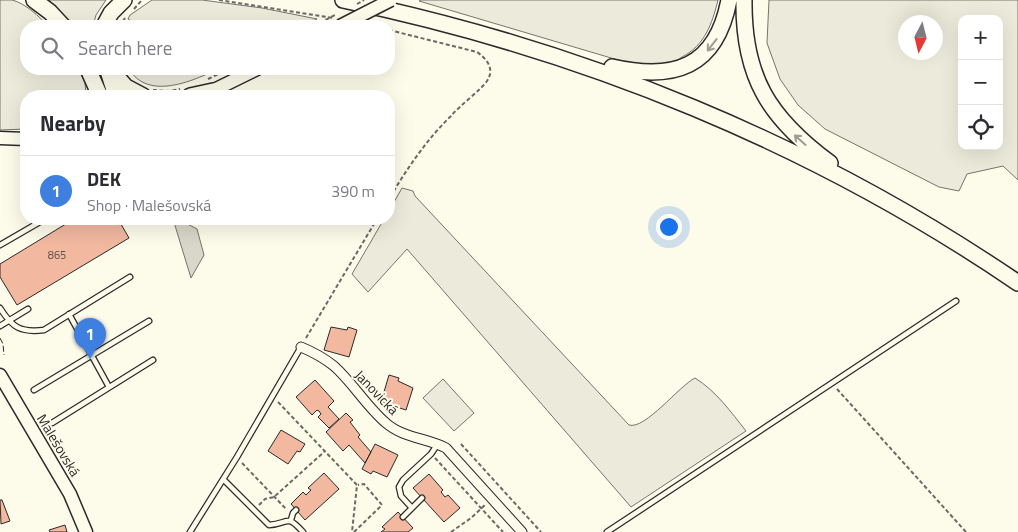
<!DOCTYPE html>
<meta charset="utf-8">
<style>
body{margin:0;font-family:"Titillium Web",sans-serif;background:#f7f7f7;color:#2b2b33}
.controls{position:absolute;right:15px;top:15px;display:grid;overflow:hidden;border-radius:10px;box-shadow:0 5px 20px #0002}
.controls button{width:45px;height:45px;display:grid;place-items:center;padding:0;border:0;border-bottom:1px solid #e1e1e2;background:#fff;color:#2b2b33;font:25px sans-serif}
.compass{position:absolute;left:898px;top:15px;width:45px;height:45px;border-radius:50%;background:#fff;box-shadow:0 5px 20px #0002;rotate:187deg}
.you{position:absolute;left:668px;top:226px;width:18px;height:18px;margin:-12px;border:4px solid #fff;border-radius:50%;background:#1a73e8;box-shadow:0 0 0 8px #1a73e833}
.badge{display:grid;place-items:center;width:32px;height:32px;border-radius:50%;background:#c62828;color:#fff;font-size:16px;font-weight:700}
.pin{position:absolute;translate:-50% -41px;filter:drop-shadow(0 1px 2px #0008)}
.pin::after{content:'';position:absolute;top:26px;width:18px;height:15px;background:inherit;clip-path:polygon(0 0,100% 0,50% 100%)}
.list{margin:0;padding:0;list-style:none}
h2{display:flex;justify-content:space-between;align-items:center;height:65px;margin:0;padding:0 20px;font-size:21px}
h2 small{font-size:16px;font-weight:400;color:#7c7c81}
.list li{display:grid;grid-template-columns:32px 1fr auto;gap:15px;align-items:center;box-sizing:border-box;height:70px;padding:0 20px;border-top:1px solid #e1e1e2}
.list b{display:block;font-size:19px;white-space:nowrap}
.list p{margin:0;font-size:16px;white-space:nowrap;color:#7c7c81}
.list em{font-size:16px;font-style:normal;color:#7c7c81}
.icon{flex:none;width:28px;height:28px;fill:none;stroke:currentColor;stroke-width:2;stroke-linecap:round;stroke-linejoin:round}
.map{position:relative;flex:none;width:1018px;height:532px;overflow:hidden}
.search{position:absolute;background:#fff;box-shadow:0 5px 20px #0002;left:20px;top:20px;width:375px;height:55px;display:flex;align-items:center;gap:12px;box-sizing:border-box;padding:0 18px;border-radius:20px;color:#7c7c81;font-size:19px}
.panel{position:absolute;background:#fff;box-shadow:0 5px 20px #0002;left:20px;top:90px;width:375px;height:135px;border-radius:20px}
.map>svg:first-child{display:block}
</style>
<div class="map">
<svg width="1018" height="532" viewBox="0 0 1018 532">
<rect width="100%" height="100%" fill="#fdfbea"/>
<path fill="#ecebdb" stroke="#74746e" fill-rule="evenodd" d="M0,0c4,0 9,0 12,0 13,3 28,17 36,26h-22v43h52l7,13 1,14h-60v33l-26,1z
M49,0h57l-10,15 -3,11h-19z
M152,0h50l60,8 55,11 -15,7h-162l-12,-7 2,-4z
M421,0h297c-6,24 -13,45 -36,57 -3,2 -7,5 -11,6 -13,4 -29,1 -43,0l-209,-62z
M769,0h249v180l-15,-14 -36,8 -8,17 -20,-4 -114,-58 -27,-24 -18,-26 -13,-36zM962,19h37v127h-37zM906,22h30v30h-30z
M129,69h89c-25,12 -70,32 -89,0z
M402,188l11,3 2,5 214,229c16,5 50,-39 66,-47 21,13 36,34 51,53l-115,76 -224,-258 -39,43 -16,-18 32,-55h5v-8z
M443,379l31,34 -20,18 -31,-33z"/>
<path fill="#d8d7c9" stroke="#74746e" d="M173,219h5l19,10 7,26 -13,23z"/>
<path fill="#f2b8a0" stroke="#2b2b2b" d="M74,219h44l11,19 -112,67 -17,-28v-13z
M331,327l16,3 1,-3 9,3 -8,27 -25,-7z
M389,375l10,3 -1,3 15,7 -7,22 -25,-8z
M315,380l19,21 -6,6 11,12 -10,9 -11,-11 3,-3 -2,-3 -2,-1 -5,5 -16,-18z
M346,413l7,7 -3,2 10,13 -2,2 13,15 -6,11 -16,-18 -6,6 -17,-19z
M281,430l24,14 -5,8 -3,-1 -9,13 -20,-13z
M375,444l23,11 -11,22 -14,-6 -2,3 -9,-5z
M324,473l15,16 -34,31 -14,-16 12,-12 3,3 5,-5 -3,-2z
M429,474l14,16 -2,2 4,5 3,-2 12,13 -16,14 -31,-34z
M0,500h2l8,21 -9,3z
M398,512l15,16 -5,4h-27l4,-3 -3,-2z
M65,525l2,7h-17l-1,-2z"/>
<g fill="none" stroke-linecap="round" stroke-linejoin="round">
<g stroke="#2b2b2b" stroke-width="7">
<path id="lane" d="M0,245l45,-26
M0,308c12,19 20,25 44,22l86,-53
M69,314l40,73
M0,326l28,-17
M34,390l115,-69
M52,423l101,-63
M224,480l45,45c20,-1 17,-12 34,7
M412,508l-11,-12 -2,-9 4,-7 28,-26 6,-9
M403,517l19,-19
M291,520l2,-7 3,-3
M190,532l47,-75 64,-110
M607,532l349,-231"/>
</g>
<g stroke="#2b2b2b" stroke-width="11">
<path id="street" d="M301,347c12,5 23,11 33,19 19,17 33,41 52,57 17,15 41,15 60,25l76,84"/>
</g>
<g stroke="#2b2b2b" stroke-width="15">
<path id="secondary" d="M206,94l51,-25
M0,138l26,1
M0,375l70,119 16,38"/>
</g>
<g stroke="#2b2b2b" stroke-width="18">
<path id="primary" d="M34,0l16,12 13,14
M343,0c241,50 471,144 675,283
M744,0c-1,77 25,118 86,163
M104,26l7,-13 13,-13
M612,67c62,14 104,1 117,-67
M88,69l12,27
M110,69l16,18 17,9
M108,71l8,25
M190,96l23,-5"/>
</g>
<path stroke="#6a6964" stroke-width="2" stroke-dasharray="4 2.5" stroke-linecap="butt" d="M219,0l114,18
M134,9l8,-9
M124,21l8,5
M120,26l5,-8
M389,30l88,22c10,7 18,17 10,29 -6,9 -28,25 -36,35 -24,23 -45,54 -62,83
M208,79l21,-10
M153,90l16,1 11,-2
M306,338l71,-119
M837,389l129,143
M278,402l79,83 -5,47
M461,444l80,88
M435,458l68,74
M242,463l45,47
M259,505l6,-6 9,-2 50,-45
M354,532l28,-27 -18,-21 -6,1
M451,532l20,-14 14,-13"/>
<use href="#lane" stroke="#fdfbea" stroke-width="4.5"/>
<use href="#street" stroke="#fdfbea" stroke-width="9"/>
<use href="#secondary" stroke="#fdfbea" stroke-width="12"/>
<use href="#primary" stroke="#fdfbea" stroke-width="15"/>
<g stroke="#2b2b2b" stroke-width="15" stroke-linecap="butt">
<path id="secondary-bridge" d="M340,26l51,-26"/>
</g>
<path stroke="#6a6964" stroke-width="2" stroke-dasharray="4 2.5" stroke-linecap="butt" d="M357,4l7,-4
M314,26l21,-11"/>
<use href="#secondary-bridge" stroke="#fdfbea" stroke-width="12"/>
<path stroke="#2b2b2b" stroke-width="1" stroke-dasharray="6 2.5" stroke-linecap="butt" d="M0,338l3,6 1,11"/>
</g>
<defs><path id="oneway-shaft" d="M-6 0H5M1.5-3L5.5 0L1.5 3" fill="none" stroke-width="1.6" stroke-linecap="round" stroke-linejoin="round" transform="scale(1.25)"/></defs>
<g stroke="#9e9d94">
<use href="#oneway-shaft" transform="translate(712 45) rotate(128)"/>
<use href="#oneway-shaft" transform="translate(800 140) rotate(-138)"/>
</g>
<g text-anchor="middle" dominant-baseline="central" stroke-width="4" stroke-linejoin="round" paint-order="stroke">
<g font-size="11" fill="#5d4e48">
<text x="57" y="255">865</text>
</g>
<g font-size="14" fill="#2b2b2b" stroke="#fdfbea">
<text transform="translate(377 392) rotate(46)">Janovická</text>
<text transform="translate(59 445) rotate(59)">Malešovská</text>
</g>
</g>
</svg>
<div class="controls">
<button>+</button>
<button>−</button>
<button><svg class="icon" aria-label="locate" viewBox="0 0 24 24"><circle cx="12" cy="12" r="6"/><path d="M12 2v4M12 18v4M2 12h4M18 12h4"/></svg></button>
</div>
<svg class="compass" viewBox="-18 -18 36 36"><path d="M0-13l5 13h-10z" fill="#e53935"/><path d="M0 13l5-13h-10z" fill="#7c7c81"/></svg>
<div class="you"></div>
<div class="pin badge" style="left:90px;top:359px;background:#3f7fe0">1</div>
<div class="search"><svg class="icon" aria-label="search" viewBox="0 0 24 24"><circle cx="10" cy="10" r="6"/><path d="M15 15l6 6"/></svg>Search here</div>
<section class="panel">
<h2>Nearby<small></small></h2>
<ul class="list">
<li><span class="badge" style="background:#3f7fe0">1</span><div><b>DEK</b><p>Shop · Malešovská</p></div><em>390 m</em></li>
</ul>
</section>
</div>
